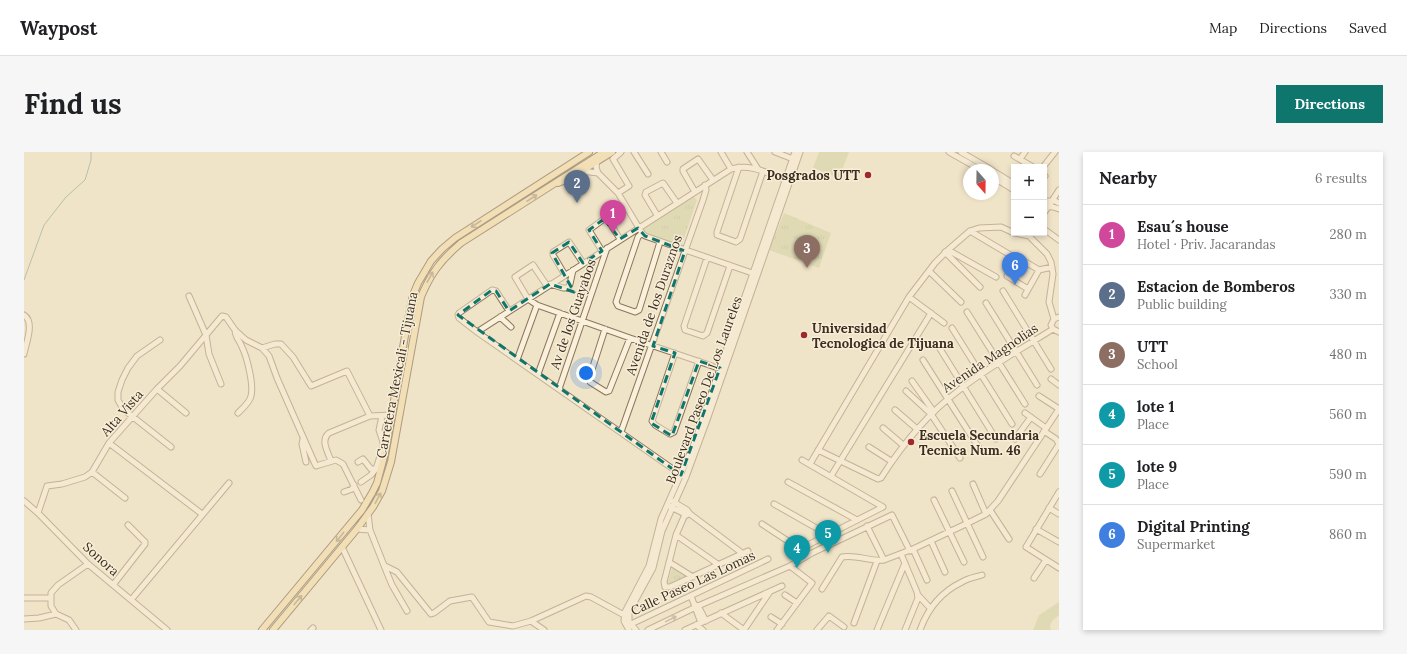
<!DOCTYPE html>
<meta charset="utf-8">
<style>
body{margin:0;font-family:Lora,serif;background:#f6f6f6;color:#202124}
.controls{position:absolute;right:12px;top:12px;display:grid;overflow:hidden;border-radius:0px;box-shadow:0 2px 6px #0003}
.controls button{width:36px;height:36px;display:grid;place-items:center;padding:0;border:0;border-bottom:1px solid #e0e0e0;background:#fff;color:#202124;font:20px sans-serif}
.compass{position:absolute;left:939px;top:12px;width:36px;height:36px;border-radius:50%;background:#fff;box-shadow:0 2px 6px #0003;rotate:160deg}
.you{position:absolute;left:562px;top:221px;width:14px;height:14px;margin:-10px;border:3px solid #fff;border-radius:50%;background:#1a73e8;box-shadow:0 0 0 6px #1a73e833}
.badge{display:grid;place-items:center;width:26px;height:26px;border-radius:50%;background:#0f766e;color:#fff;font-size:13px;font-weight:700}
.pin{position:absolute;translate:-50% -33px;filter:drop-shadow(0 1px 2px #0008)}
.pin::after{content:'';position:absolute;top:21px;width:14px;height:12px;background:inherit;clip-path:polygon(0 0,100% 0,50% 100%)}
.list{margin:0;padding:0;list-style:none}
h2{display:flex;justify-content:space-between;align-items:center;height:52px;margin:0;padding:0 16px;font-size:17px}
h2 small{font-size:13px;font-weight:400;color:#757577}
.list li{display:grid;grid-template-columns:26px 1fr auto;gap:12px;align-items:center;box-sizing:border-box;height:60px;padding:0 16px;border-top:1px solid #e0e0e0}
.list b{display:block;font-size:15px;white-space:nowrap}
.list p{margin:0;font-size:13px;white-space:nowrap;color:#757577}
.list em{font-size:13px;font-style:normal;color:#757577}
.map{position:relative;flex:none;width:1035px;height:478px;overflow:hidden;border-radius:0px}
header{display:flex;align-items:center;gap:24px;box-sizing:border-box;height:56px;padding:0 20px;background:#fff;border-bottom:1px solid #e0e0e0}
header strong{font-size:19px}
nav{display:flex;gap:22px;margin-inline-start:auto;font-size:14px}
.intro{display:flex;align-items:center;justify-content:space-between;box-sizing:border-box;height:96px;padding:0 24px}
h1{margin:0;font-size:28px}
.button{padding:10px 18px;border-radius:0px;background:#0f766e;color:#fff;font-size:14px;font-weight:700}
main{display:flex;gap:24px;padding:0 24px}
aside{flex:1;background:#fff;border-radius:0px;box-shadow:0 2px 6px #0003}
.map>svg:first-child{display:block}
</style>
<header>
<strong>Waypost</strong>
<nav><a>Map</a><a>Directions</a><a>Saved</a></nav>
</header>
<div class="intro"><h1>Find us</h1><a class="button">Directions</a></div>
<main>
<div class="map">
<svg width="1035" height="478" viewBox="0 0 1035 478">
<defs>
<pattern id="park-tufts" width="24" height="20" patternUnits="userSpaceOnUse"><rect width="24" height="20" fill="#c9cf9b"/><path d="M3 7l-1-3M5 7V3M7 7l1-3M15 17l-1-3M17 17v-4M19 17l1-3" fill="none" stroke="#aeb285"/></pattern>
</defs>
<rect width="100%" height="100%" fill="#f0e4c8"/>
<path fill="#c9cf9b" d="M795,0h30l-10,26 -26,-10z
M1035,450v13l-7,6 -2,5 1,4h-18l6,-15z"/>
<path fill="url(#park-tufts)" d="M670,45l3,3 -16,47 -37,-15 -1,-4z
M760,61l47,20 -12,35 -50,-18z
M648,415h2l12,9 -2,2 -15,7 -3,-3 3,-3z"/>
<g fill="none" stroke-linecap="round" stroke-linejoin="round">
<path stroke="#6f938a" stroke-width="1" d="M0,128l20,-55 22,-28 19,-17 6,-20v-8"/>
<g stroke="#8d765c" stroke-width="7">
<path id="minor" d="M610,0l14,22
M637,0l6,10
M697,0l10,17
M723,0l11,17
M751,0l18,7
M925,0l32,18
M937,0l31,18
M990,4l19,11
M996,7l5,-7
M573,9l-1,6 2,6 20,20 24,40 3,3 110,38
M715,15l-22,65v3l19,7 4,-3 23,-68
M1019,15l12,-15
M558,19l16,2
M969,19l21,13
M1020,23l1,1
M969,25l21,13
M671,40l-12,-21v-2l15,-10 15,21
M594,41l11,-7 -16,-27 8,-7
M1020,49h11l4,2
M1020,54l9,1 6,2
M1020,61l15,-23
M633,63l-12,-20 1,-3 17,-9 14,20
M1020,77l15,11
M946,79l42,25
M618,81l-4,4 -22,65 2,4 17,6 4,-2 21,-68
M991,81l14,3
M1005,84l18,18 4,8 2,12 -4,28 5,17
M924,98l48,27
M578,99l-13,-21 15,-11 4,1 12,19
M921,100l35,35
M993,105l22,13
M683,106l-23,68 1,4 18,6 4,-3 23,-67
M905,119l32,31
M541,123l-12,-20v-3l16,-10 14,21
M983,124l21,13
M526,132l13,4h5l2,-4 3,-14
M523,134l-14,-21 -18,12 13,22 9,6 93,33 91,31
M979,139l48,78
M1001,143l14,-25 13,-3
M165,144l17,39 3,19 12,30
M885,145l35,26
M962,151l51,82
M485,159l-13,-20 -4,-1 -33,23 -1,2 1,3 18,14 206,144
M943,160l58,92
M0,163c11,7 2,28 0,39
M476,165l11,10
M1035,165l-5,2 -3,6 2,4 6,3
M928,176l60,96
M581,177l-16,50 1,3 16,10 3,-1 21,-53
M211,178c0,7 5,11 7,17 5,10 12,38 9,49 -1,6 -8,12 -13,17
M453,180l254,-163c20,-6 38,5 56,11
M136,188l-23,16 -9,12 -6,12 -4,12v8l5,9 48,38
M913,192l59,95
M238,196l13,-4h6l12,13 18,29 36,-15 23,45
M651,201l-23,68 3,4 15,9 4,-2 25,-71
M493,208l20,-55
M899,208l56,88
M514,222l22,-61
M1027,227l8,6
M888,229l22,31
M133,237l29,24
M535,237l48,-141
M882,239l25,23 29,44
M1015,244l20,13
M871,258l22,19
M1001,261l21,15
M859,276l20,17
M1020,279l12,8 3,5
M597,280l82,-232 3,-10 -1,-5
M279,287l-1,5 4,18
M991,287l16,-22
M85,291l93,71
M845,295l22,14
M794,298l60,29 3,-1c21,-33 45,-63 77,-87 29,-23 63,-42 95,-62
M778,308l81,47
M307,309c-3,-9 -11,-21 -2,-28l41,-17 22,-1
M334,310l5,-3 8,10h5
M786,312l99,-167 26,-34 13,-13 22,-19 9,-3 22,-1 13,6
M68,320l33,26
M1016,322l19,-30
M807,324l100,-163
M337,330l10,-7 5,-6 7,-22v-5l-4,-12 3,-14
M764,330l69,38
M949,332l13,30
M928,339l31,66
M320,340l8,-3 2,-4
M1035,340l-33,55 33,21
M910,348l30,62
M0,349l14,12 50,51 79,66
M648,349l15,9 3,4 52,39
M750,352l53,30
M645,354l18,9
M1025,356l10,6
M663,358l-11,25 -12,47 1,5h5l78,-36
M966,358l19,29
M14,361l9,-27 15,-2 23,-7 7,-5 17,-29 48,-54 23,-23 42,-50 4,1 9,13 11,10 16,8 7,8 8,22 38,86 1,2 3,-1 17,-5 7,4 18,36
M344,362l2,16 17,43 5,12 15,26
M738,372l38,25 5,8
M843,374l17,34
M333,377l13,1
M1012,377l23,13
M652,383l43,30
M907,389l14,31
M318,395l39,83
M776,397l83,-42
M889,397l14,31
M877,402l16,38 1,6 -13,32
M645,410l24,15
M361,414l12,6 34,42 3,-1 16,-12 22,-4 17,25 24,4 18,-5 55,-25 5,1 33,18
M1010,426l12,-18
M89,433l32,-41v-2l-17,-17
M798,437l20,-32c14,-3 28,5 42,3l29,-11 55,-26 18,-9 12,-13 61,-92
M761,443l12,8
M894,443l12,13
M667,444l10,27
M0,446h26
M107,448l98,-117
M672,453l2,1 8,15
M697,461l23,17
M747,465l11,7
M0,467l15,-1 17,-4
M507,469l13,9
M830,471l23,-62
M605,473l139,-66
M672,473l7,5
M52,478l-7,-10 -13,-6 -5,-8v-13l7,-8 30,-21
M287,478l2,-2
M605,478l-5,-9 1,-9 24,-46 12,-47 31,-70 103,-297
M612,478l-7,-8v-10l24,-44 9,-37 24,-54 21,-57 93,-268
M624,478l50,-24 92,-40 22,-13 80,-38 18,36
M661,478l97,-44
M720,478l25,-37
M753,478l35,-47 -22,-17
M793,478l12,-14 15,11
M853,478l28,-67
M896,478c8,-22 21,-38 42,-48 6,-4 14,-5 20,-7"/>
</g>
<g stroke="#5b4430" stroke-width="8">
<path id="major" d="M534,31l11,-4 43,-27
M238,478l100,-120 10,-17 5,-10 8,-30 21,-123 7,-35 5,-12 13,-22 11,-12 13,-11 134,-86
M249,478l84,-101 16,-22 9,-16 9,-29 30,-165c10,-24 20,-37 40,-54l143,-91"/>
</g>
<use href="#minor" stroke="#faf1dc" stroke-width="5"/>
<use href="#major" stroke="#f3d9a0" stroke-width="6"/>
</g>
<defs><path id="oneway-shaft" d="M-6 0H5M1.5-3L5.5 0L1.5 3" fill="none" stroke-width="1.6" stroke-linecap="round" stroke-linejoin="round"/></defs>
<g stroke="#988460">
<use href="#oneway-shaft" transform="translate(508 46) rotate(-33)"/>
<use href="#oneway-shaft" transform="translate(452 72) rotate(147)"/>
<use href="#oneway-shaft" transform="translate(406 125) rotate(-61)"/>
<use href="#oneway-shaft" transform="translate(354 346) rotate(-62)"/>
<use href="#oneway-shaft" transform="translate(316 385) rotate(129)"/>
<use href="#oneway-shaft" transform="translate(274 448) rotate(-50)"/>
</g>
<use stroke="#9c907e" href="#oneway-shaft" transform="translate(647 467) rotate(-26)"/>
<path d="M0 0H1035V478H0ZM580,67l16,20 18,-11 7,8 40,15 -32,95 22,7 -24,70 21,13 27,-75 21,7 -39,107 -223,-160 34,-25 4,1 13,20 41,-27 24,8 -22,-39 17,-11 14,21 19,-12 -13,-21z" fill="#f0e4c8" fill-opacity=".55" fill-rule="evenodd"/>
<path fill="none" stroke="#0f766e" stroke-width="3" stroke-dasharray="8 5" stroke-linejoin="round" d="M580,67l16,20 18,-11 7,8 40,15 -32,95 22,7 -24,70 21,13 27,-75 21,7 -39,107 -223,-160 34,-25 4,1 13,20 41,-27 24,8 -22,-39 17,-11 14,21 19,-12 -13,-21z"/>
<g fill="#9e2a2b" stroke="#f7eed8" stroke-width="1.5">
<circle cx="844" cy="23" r="4"/>
<circle cx="780" cy="183" r="4"/>
<circle cx="887" cy="290" r="4"/>
</g>
<g text-anchor="middle" dominant-baseline="central" stroke-width="3" stroke-linejoin="round" paint-order="stroke">
<g font-size="13" font-weight="bold" fill="#3d2e20" stroke="#f7eed8" text-anchor="start">
<text x="836" y="23" text-anchor="end">Posgrados UTT</text>
<text x="788" y="176">Universidad<tspan x="788" dy="15">Tecnologica de Tijuana</tspan></text>
<text x="895" y="283">Escuela Secundaria<tspan x="895" dy="15">Tecnica Num. 46</tspan></text>
</g>
<g font-size="13" fill="#3d2e20" stroke="#f7eed8">
<text transform="translate(630 153) rotate(-71)">Avenida de los Duraznos</text>
<text transform="translate(549 162) rotate(-71)">Av de los Guayabos</text>
<text transform="translate(966 206) rotate(-34)">Avenida Magnolias</text>
<text transform="translate(373 223) rotate(-79)">Carretera Mexicali - Tijuana</text>
<text transform="translate(680 238) rotate(-70)">Boulevard Paseo De Los Laureles</text>
<text transform="translate(98 261) rotate(-49)">Alta Vista</text>
<text transform="translate(77 407) rotate(42)">Sonora</text>
<text transform="translate(669 431) rotate(-25)">Calle Paseo Las Lomas</text>
</g>
</g>
</svg>
<div class="controls">
<button>+</button>
<button>−</button>
</div>
<svg class="compass" viewBox="-18 -18 36 36"><path d="M0-13l5 13h-10z" fill="#e53935"/><path d="M0 13l5-13h-10z" fill="#757577"/></svg>
<div class="you"></div>
<div class="pin badge" style="left:589px;top:81px;background:#d1479c">1</div>
<div class="pin badge" style="left:553px;top:51px;background:#5c6f8a">2</div>
<div class="pin badge" style="left:783px;top:116px;background:#8d6e63">3</div>
<div class="pin badge" style="left:773px;top:416px;background:#0f9aa8">4</div>
<div class="pin badge" style="left:804px;top:401px;background:#0f9aa8">5</div>
<div class="pin badge" style="left:991px;top:133px;background:#3f7fe0">6</div>
</div>
<aside>
<h2>Nearby<small>6 results</small></h2>
<ul class="list">
<li><span class="badge" style="background:#d1479c">1</span><div><b>Esau´s house</b><p>Hotel · Priv. Jacarandas</p></div><em>280 m</em></li>
<li><span class="badge" style="background:#5c6f8a">2</span><div><b>Estacion de Bomberos</b><p>Public building</p></div><em>330 m</em></li>
<li><span class="badge" style="background:#8d6e63">3</span><div><b>UTT</b><p>School</p></div><em>480 m</em></li>
<li><span class="badge" style="background:#0f9aa8">4</span><div><b>lote 1</b><p>Place</p></div><em>560 m</em></li>
<li><span class="badge" style="background:#0f9aa8">5</span><div><b>lote 9</b><p>Place</p></div><em>590 m</em></li>
<li><span class="badge" style="background:#3f7fe0">6</span><div><b>Digital Printing</b><p>Supermarket</p></div><em>860 m</em></li>
</ul>
</aside>
</main>
